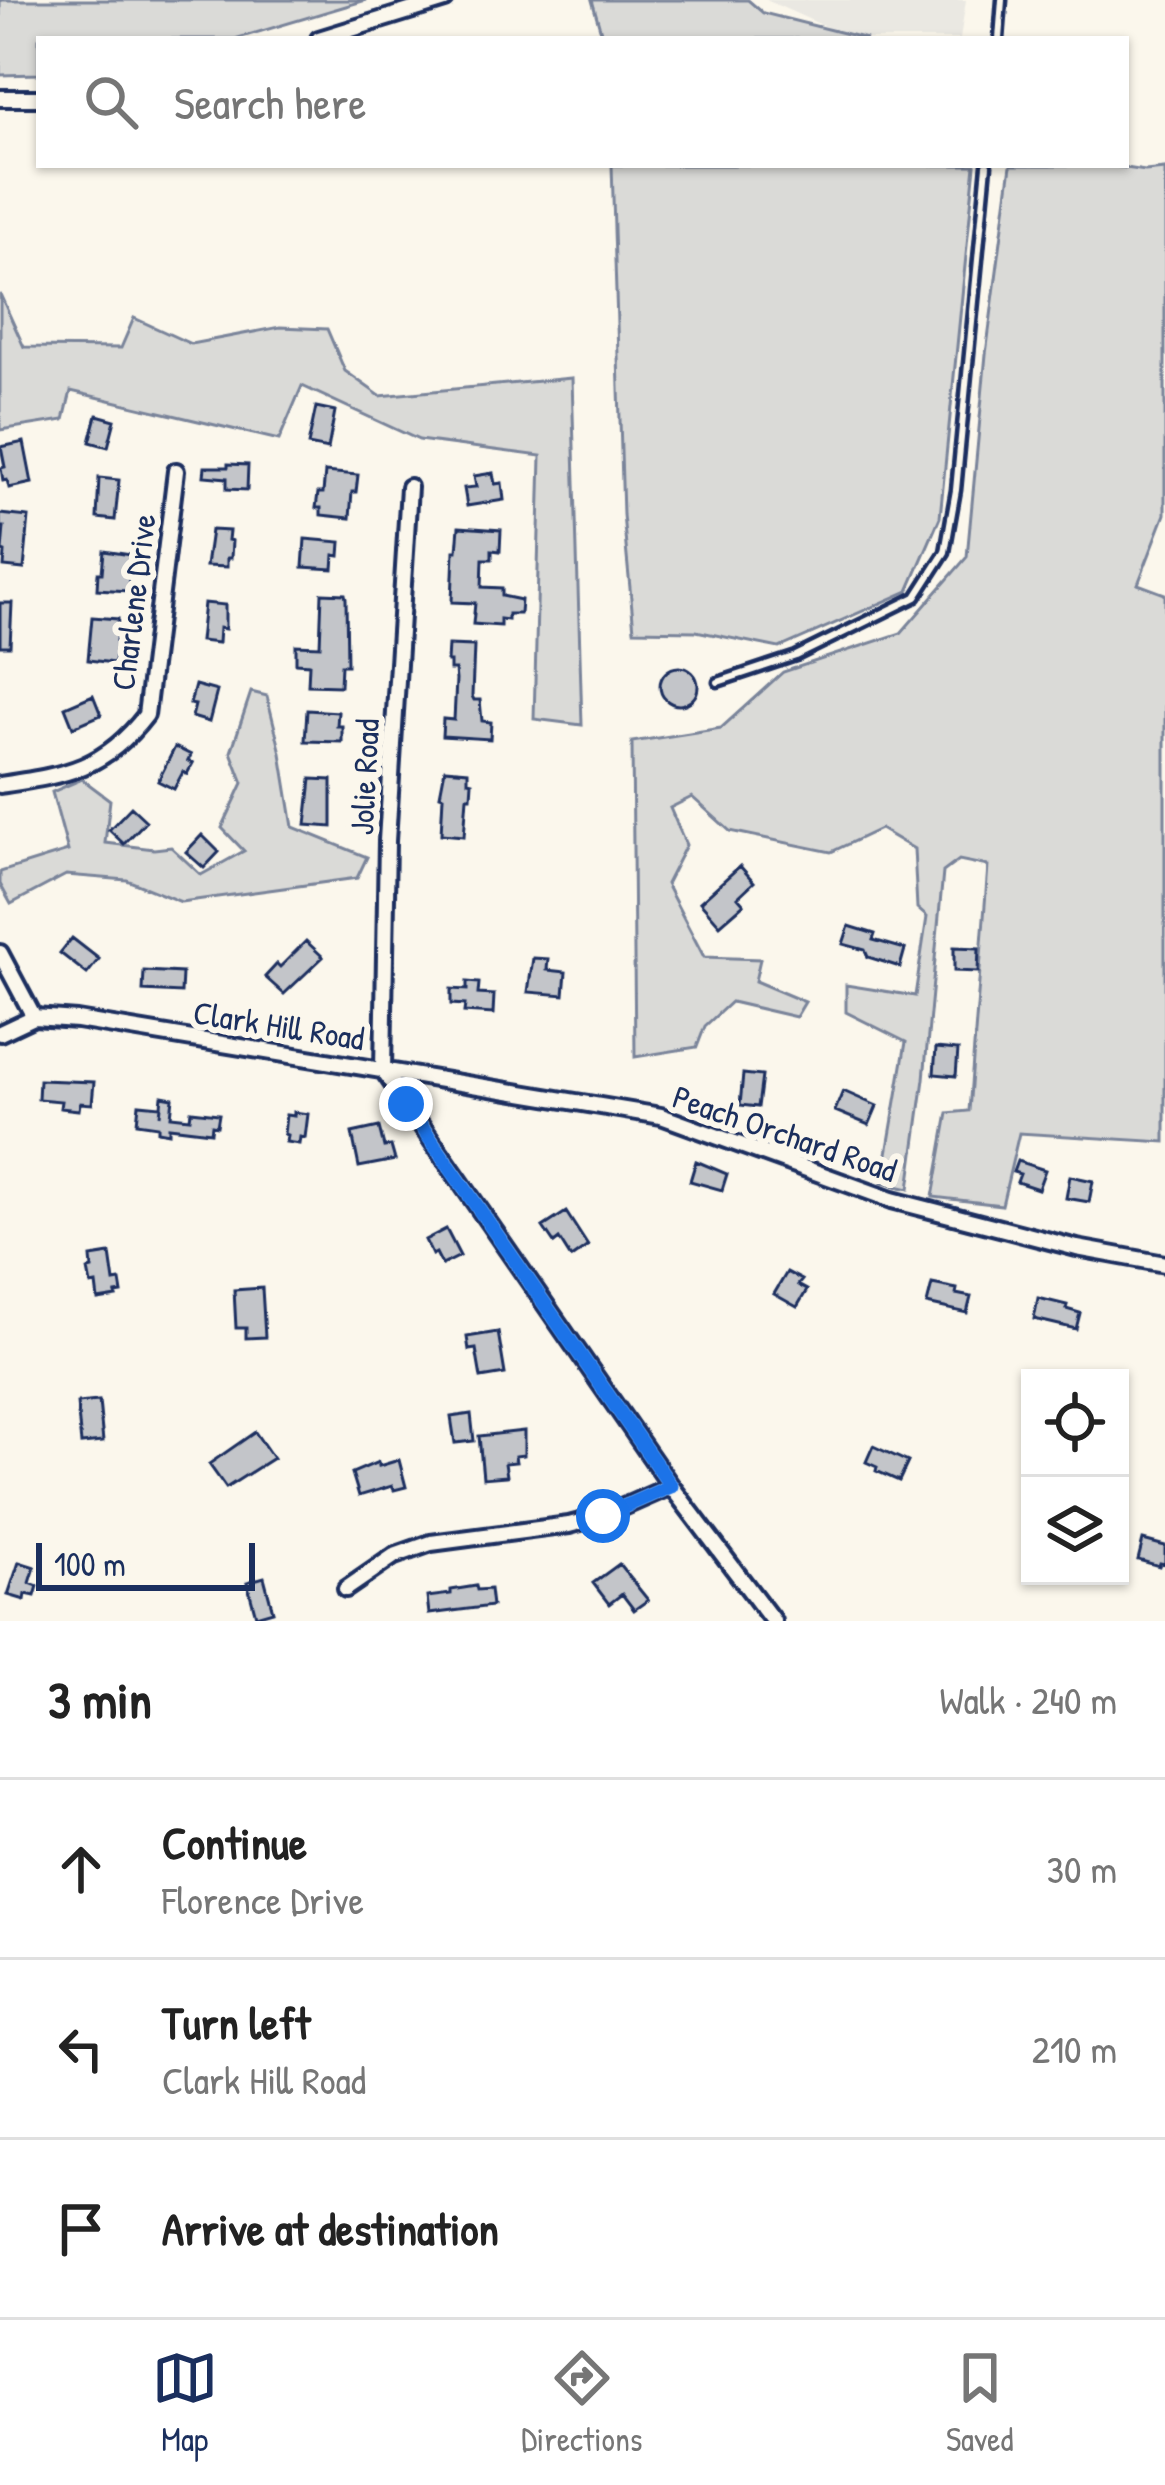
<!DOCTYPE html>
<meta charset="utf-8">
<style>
body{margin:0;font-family:"Patrick Hand",sans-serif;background:#f6f6f6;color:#222}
.controls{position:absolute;right:36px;bottom:36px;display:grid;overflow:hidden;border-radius:0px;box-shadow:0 3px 9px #0004}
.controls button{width:108px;height:108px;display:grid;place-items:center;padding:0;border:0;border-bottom:3px solid #e0e0e0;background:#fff;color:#222;font:60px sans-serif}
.scale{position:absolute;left:36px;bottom:30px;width:219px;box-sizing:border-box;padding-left:12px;border:6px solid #1b2f5e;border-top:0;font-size:33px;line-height:42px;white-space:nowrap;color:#1b2f5e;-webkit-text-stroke:9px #fbf7ec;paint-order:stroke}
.stop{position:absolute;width:36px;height:36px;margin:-27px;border:9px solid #1a73e8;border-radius:50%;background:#fff}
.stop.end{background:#1a73e8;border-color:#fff;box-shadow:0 3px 12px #0008}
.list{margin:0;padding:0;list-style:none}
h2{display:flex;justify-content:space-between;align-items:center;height:156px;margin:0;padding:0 48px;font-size:51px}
h2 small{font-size:39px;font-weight:400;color:#767676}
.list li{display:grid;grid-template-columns:78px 1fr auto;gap:36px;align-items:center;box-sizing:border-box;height:180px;padding:0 48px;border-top:3px solid #e0e0e0}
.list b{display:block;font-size:45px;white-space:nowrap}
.list p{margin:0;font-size:39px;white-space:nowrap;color:#767676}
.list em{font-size:39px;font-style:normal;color:#767676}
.icon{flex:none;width:66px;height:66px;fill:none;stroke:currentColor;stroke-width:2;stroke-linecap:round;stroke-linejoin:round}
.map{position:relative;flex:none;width:1165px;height:1621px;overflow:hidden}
.search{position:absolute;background:#fff;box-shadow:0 3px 9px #0004;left:36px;right:36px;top:36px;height:132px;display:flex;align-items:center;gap:30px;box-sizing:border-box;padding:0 42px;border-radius:0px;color:#767676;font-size:45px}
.sheet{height:696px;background:#fff}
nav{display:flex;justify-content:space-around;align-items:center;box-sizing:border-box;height:168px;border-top:3px solid #e0e0e0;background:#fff;font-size:33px;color:#767676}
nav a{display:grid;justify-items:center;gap:6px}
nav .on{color:#1b2f5e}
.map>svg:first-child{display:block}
</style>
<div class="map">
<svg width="1165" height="1621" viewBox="0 0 1165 1621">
<rect width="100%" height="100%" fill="#fbf7ec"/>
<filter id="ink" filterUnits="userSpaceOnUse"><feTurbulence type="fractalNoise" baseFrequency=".00833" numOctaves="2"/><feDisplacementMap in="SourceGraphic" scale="24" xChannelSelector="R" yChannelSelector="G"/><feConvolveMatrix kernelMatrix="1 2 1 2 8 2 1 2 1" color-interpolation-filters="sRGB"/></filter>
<g filter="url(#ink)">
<path fill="#eae8e2" d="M766,0h200l-6,39h-107z"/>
<path fill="#dadad7" stroke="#7a849a" stroke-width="3" d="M0,0h366l-131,39h-196v35l-39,1z
M592,0h156l15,13 104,26h-264z
M612,165h363l-35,352 -32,74 -129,57 -83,-17 -62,-1 -11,-115z
M1011,165h96l38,6 20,-2v345l-27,70 27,10v548l-146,-9 -17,72 -69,-8 15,-84 21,-2 19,-245 -29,-6 -16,12 -19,207 -15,110 -27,-6 24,-141 -60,-30v-27l69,11 12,-79 -10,-9 -3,-59 -34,-20 -49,23 -101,-21 -38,-34 -22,11 16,37 -20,39 38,73 56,2 -5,22 50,21 -9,15 -65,-15 -26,24 -8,21 -62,10 -3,-315 89,-14 62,-56 118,-39 66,-76 19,-203z
M0,294l24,53 97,1 13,-30 57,26 89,-17 47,2 18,42 35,25 192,-18 10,347 -48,-6 7,-263 -122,-16 -117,-54 -23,54 -208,-49 -7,29 -64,10z
M251,692l16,4 14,57 12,74 74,30 -10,21 -176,24 -54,-22 -61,-5 -55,29 -11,-20v-12l68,-21 -16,-59 30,-13 28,21 -5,43 49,6 17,-2 30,28 43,-24 -22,-23 21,-45 -12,-31z"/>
<path fill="#c3c5c9" stroke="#1b2f5e" stroke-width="3" d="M316,407l19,4 -7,38 -20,-4z
M97,415l18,5 -7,27 -18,-5z
M24,442l8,41 -23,5 -2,-8 -4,1 -2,-13 4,-1 -4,-20z
M228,464l20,1 -1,25 -20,-1v-11l-23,-2 1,-9h23z
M325,472l33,3 -2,17h-4l-2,26 -29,-3v-7h-5l2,-15h5z
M493,473l2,11 7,-1 2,17 -37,6 -3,-18 12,-1 -2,-11z
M99,478l20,2 -4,40 -18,-2z
M0,514l29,3 -5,52 -20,-2 1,-15 -3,-1 2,-24h-4z
M459,527l42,3 -1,21 -8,-1v9h-9l-1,28 20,1v8l19,4 -1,14h-12v6l-8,-1v7l-27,-2 2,-21 -23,-1 2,-51h3z
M211,530l18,1 -1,9 4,1 -1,17h-4v9l-21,-1z
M305,539l36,3 -1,14 -6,-1 -1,14 -30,-2z
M104,551l27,4 -3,36 -31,-2 1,-16h4z
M322,593l23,1 1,5 1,66h-6l-1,21 -32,-1 1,-21 -13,-1v-18l24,1z
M0,603h12l-2,43h-10z
M204,603l21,2v24l-6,-1 -1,15 -18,-2z
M92,617l26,2 -2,23 7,1 -1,13h-7l-1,7 -26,-3z
M448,645l26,1 -2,50 2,4h6l2,21 9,1 -1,17 -48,-3 1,-17 11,1 2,-40 -1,-10h-5v-8h-3z
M660 686a19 19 0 1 1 38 0a19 19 0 1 1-38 0Z
M195,685l22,6 -8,31 -17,-5 3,-12 -5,-1z
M93,695l8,20 -28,12 -8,-20z
M307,710l31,2 -1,14h5v16l-37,-1z
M175,747l16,8 -3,6 5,2 -6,11 -4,-2 -9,17 -16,-8z
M445,769l23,2v10l4,1 -1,15h-4l-3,39 -23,-2 2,-38 -3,-1z
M311,779l21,1v47l-26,-2z
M131,807l15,14 -22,23 -15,-14z
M202,835l17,17 -15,16 -18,-16z
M740,866l14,16 -16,15 6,7 -24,21 -20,-23z
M849,926l26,8 -2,6 32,9 -5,18 -32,-10 -3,-7 -22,-6z
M72,938l27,21 -12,15 -27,-21z
M306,941l17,16 -39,37 -19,-17 12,-13 3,3z
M954,947l25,1 -1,24 -24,-1z
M533,958l15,1 -1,11 19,2 -2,23 -36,-3z
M144,971l38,2 -1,20 -38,-2z
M467,982l12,1 -1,11 16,1 -1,19 -29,-2 1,-7 -14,-1v-15l16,1z
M936,1048l22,2 -2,26 -22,-2z
M743,1074l19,2 -4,31 -18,-2z
M39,1080l55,2 -2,22 -12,-1 -1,7 -19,-2 1,-7 -23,-2z
M843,1091l34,15 -8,19 -34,-14z
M162,1096l11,2 -2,18 19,2 1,-7 28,3 -2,12 -5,-1 -1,7 -42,-5v6l-11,-2v-5l-21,-3 2,-19 22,2 -1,9z
M294,1112l14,2 -3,24 -5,-1 -1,7 -13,-2 1,-7 -3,-1 2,-19 8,1z
M379,1127l5,20 7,-1 4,14 -36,7 -7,-34z
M696,1161l31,13 -5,16 -32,-9z
M1017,1161l28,9 -7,19 -21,-7 3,-8 -7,-2z
M1070,1176l23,5 -4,21 -23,-4z
M566,1212l22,34 -17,12 -12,-19 -5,4 -11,-16z
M446,1229l14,27 -18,9 -6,-12 -4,2 -7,-15z
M110,1254l4,28 6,-1 2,12 -6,1 1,3 -19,3 -2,-16 -5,1 -3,-15 4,-1 -1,-12z
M787,1272l15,8 -4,5 9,5 -10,17 -23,-13z
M932,1284l25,5 -1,5 15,3 -4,16 -40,-9z
M262,1288l3,49 -19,1v-10h-10l-2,-38z
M1038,1298l29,7 -1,4 14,4 -4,16 -42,-10z
M498,1332l7,42 -24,4 -5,-29 -7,1 -2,-13z
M99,1401l4,41 -22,2 -4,-41z
M471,1414l3,27 -19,2 -4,-26z
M524,1431v24l-9,1 1,6 -11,1 2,13 -24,2 -4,-42z
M255,1432l18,26 -47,30 -17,-24z
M873,1446l35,16 -9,19 -23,-10 1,-4 -11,-5z
M399,1460l7,27 -12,3 -2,-4 -33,10 -7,-23 26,-11 1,4z
M1143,1540l22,6v18l-5,-1 -1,3 -21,-6z
M19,1562l16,5 -5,16 8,3 -3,10 -9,-2 -1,6 -17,-5z
M619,1564l29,36 -14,10 -12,-16 -13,10 -16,-21z
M264,1577l9,34 -17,5 -9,-34z
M476,1586l1,4 13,-1 2,17 -63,8 -2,-17 24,-3v-4z"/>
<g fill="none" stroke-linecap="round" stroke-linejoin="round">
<g stroke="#1b2f5e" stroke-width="15">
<path id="service" d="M999,39l3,-39
M718,682l78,-26 120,-59 29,-45 11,-62 31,-325"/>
</g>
<g stroke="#1b2f5e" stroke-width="22">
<path id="minor" d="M319,39l126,-39
M0,98h39
M0,785c65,-10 104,-15 146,-70l30,-244
M0,953l34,64
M0,1033l34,-16 43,3 584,96 231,84 185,48 88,16
M383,1070l288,416 102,135
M383,1070l4,-229 22,-354
M346,1589l48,-33 37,-13 138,-18 34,-9 68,-30"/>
</g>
<use href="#service" stroke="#fbf7ec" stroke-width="6"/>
<use href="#minor" stroke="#fbf7ec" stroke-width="14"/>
</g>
</g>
<g fill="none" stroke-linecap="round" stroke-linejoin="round" filter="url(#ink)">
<path stroke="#1a73e8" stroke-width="15" d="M406,1104l265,382 -68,30"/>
</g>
<g text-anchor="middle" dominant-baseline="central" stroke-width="12" stroke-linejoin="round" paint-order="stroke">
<g font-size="33" fill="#1b2f5e" stroke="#fbf7ec">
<text transform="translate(133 602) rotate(-83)">Charlene Drive</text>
<text transform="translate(364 777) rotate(-87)">Jolie Road</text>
<text transform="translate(279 1025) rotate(9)">Clark Hill Road</text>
<text transform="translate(785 1133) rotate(19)">Peach Orchard Road</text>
</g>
</g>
</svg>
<div class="controls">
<button><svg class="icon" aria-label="locate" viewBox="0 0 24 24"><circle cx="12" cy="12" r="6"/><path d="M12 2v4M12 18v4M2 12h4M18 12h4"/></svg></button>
<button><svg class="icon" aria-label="layers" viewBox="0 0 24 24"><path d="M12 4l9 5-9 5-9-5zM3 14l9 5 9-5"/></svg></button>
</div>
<div class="scale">100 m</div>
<div class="stop" style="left:603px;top:1516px"></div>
<div class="stop end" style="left:406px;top:1104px"></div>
<div class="search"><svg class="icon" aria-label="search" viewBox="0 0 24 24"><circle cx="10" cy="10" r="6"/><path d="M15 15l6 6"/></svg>Search here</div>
</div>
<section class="sheet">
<h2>3 min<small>Walk · 240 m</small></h2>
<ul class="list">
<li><svg class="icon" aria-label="ahead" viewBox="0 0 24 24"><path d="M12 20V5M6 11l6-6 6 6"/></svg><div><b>Continue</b><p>Florence Drive</p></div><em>30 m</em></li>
<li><svg class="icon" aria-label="left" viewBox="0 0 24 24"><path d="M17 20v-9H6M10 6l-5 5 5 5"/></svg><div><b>Turn left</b><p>Clark Hill Road</p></div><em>210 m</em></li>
<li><svg class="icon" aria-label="arrive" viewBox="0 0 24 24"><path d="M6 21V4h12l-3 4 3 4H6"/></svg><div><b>Arrive at destination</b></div></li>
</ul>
</section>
<nav>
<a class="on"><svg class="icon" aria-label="map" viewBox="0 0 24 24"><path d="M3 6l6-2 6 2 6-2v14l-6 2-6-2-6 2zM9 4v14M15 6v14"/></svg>Map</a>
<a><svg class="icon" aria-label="directions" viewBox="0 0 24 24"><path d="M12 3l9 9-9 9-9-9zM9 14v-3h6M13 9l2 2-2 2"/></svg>Directions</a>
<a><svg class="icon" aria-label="saved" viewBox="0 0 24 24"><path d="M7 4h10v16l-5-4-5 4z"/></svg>Saved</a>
</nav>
